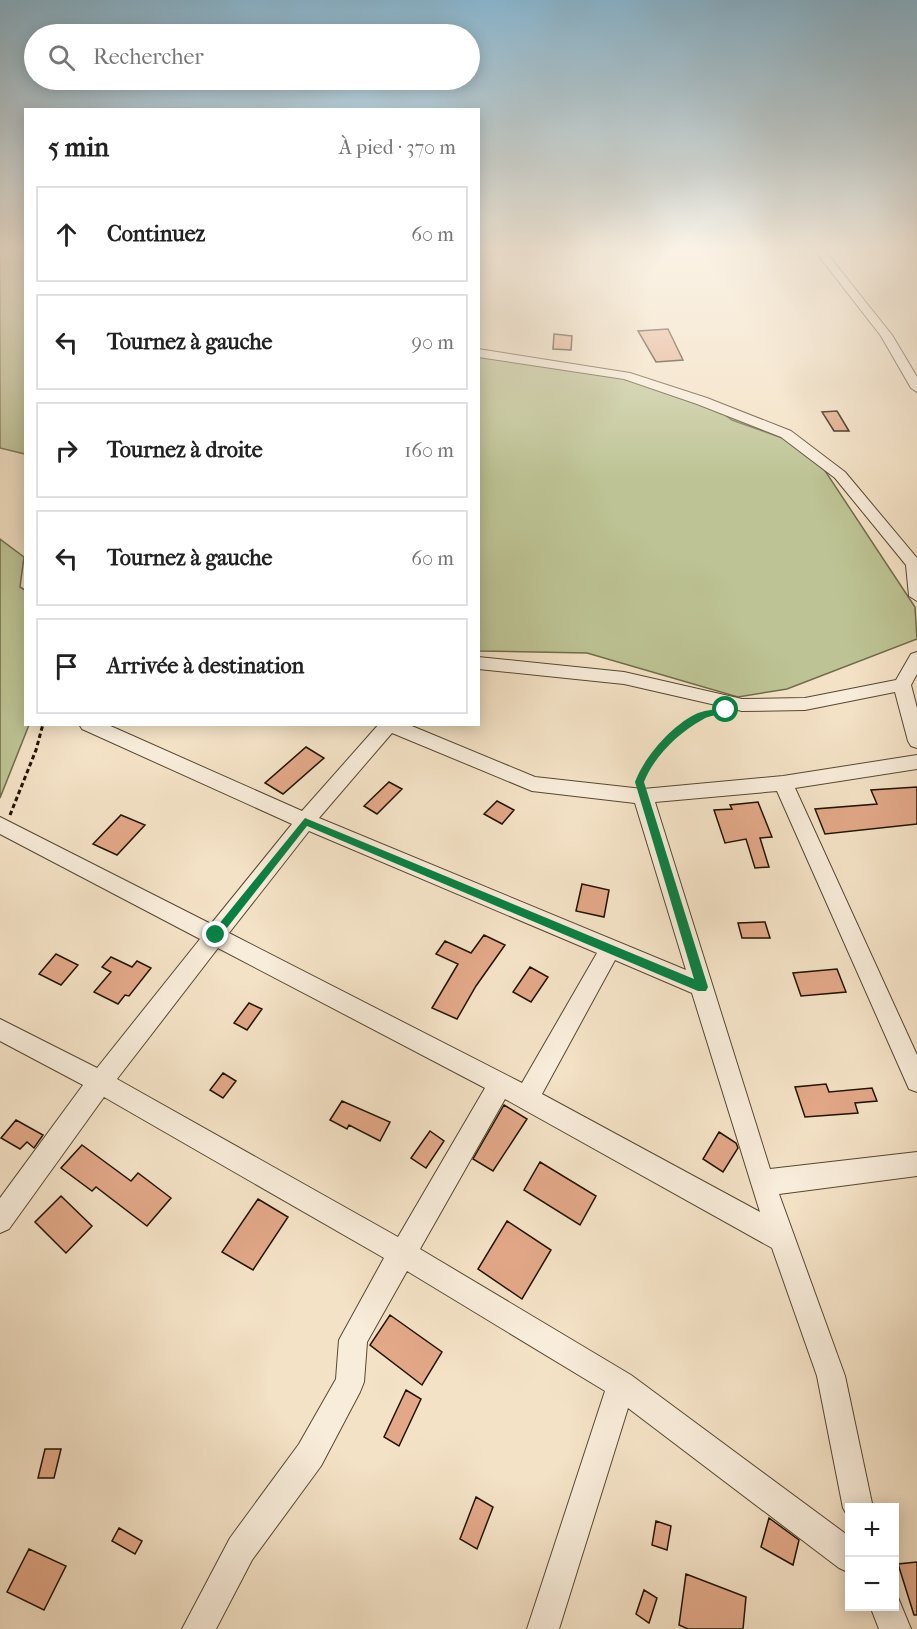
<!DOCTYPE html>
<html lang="fr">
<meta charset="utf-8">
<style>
body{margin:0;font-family:"IM FELL French Canon",serif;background:#f6f6f6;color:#222}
.controls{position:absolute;right:18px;bottom:18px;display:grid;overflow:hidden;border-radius:0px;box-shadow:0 3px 15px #0003}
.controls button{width:54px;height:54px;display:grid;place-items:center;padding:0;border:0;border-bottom:2px solid #e0e0e0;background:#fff;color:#222;font:30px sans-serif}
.stop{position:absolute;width:18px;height:18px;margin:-14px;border:4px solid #0b8043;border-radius:50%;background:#fff}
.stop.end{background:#0b8043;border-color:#fff;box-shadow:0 2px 6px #0008}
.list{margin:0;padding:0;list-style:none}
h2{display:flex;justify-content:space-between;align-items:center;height:78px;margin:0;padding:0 24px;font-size:26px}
h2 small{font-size:20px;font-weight:400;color:#767676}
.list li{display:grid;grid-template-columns:39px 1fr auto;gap:18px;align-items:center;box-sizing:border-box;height:96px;margin:0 12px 12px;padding:0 12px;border:2px solid #e0e0e0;border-radius:0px}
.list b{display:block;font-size:22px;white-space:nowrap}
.list em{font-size:20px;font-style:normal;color:#767676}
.icon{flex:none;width:33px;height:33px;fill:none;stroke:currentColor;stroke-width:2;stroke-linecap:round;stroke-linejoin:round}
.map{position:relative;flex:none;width:917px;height:1629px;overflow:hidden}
.search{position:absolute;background:#fff;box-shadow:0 3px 15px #0003;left:24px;top:24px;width:456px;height:66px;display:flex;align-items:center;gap:15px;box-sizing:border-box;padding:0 21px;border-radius:33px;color:#767676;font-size:22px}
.panel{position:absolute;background:#fff;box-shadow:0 3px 15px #0003;left:24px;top:108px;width:456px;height:618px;border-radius:0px}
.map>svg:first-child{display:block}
</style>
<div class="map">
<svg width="917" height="1629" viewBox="0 0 917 1629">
<rect width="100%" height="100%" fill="#f4e2c6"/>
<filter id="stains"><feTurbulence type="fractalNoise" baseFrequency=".00333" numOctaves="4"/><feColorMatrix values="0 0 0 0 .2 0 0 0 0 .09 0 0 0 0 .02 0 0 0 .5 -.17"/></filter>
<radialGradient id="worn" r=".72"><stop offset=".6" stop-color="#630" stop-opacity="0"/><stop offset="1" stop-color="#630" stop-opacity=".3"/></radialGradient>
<path fill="#bdc394" stroke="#706c4a" stroke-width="1.5" d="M0,251h25v203l-25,-6z
M479,352l126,18 108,36 19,14 78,28 105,159 2,32 -130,50 -49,8 -151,-44 -108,-2z
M0,539l24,18 -4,30 5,3 1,134 3,1 -29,73z"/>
<path fill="#e2a888" stroke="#221401" stroke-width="1.5" d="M668,329l15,31 -27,2 -18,-31z
M554,334l18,2 -1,14 -18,-1z
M837,411l12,20h-15l-12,-19z
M306,747l18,11 -41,36 -18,-11z
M389,782l13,7 -25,25 -13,-8z
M917,787v37l-92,10 -10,-25 62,-5 -6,-14z
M497,801l17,9 -12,14 -18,-10z
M758,802l14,35 -12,1 9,29 -14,1 -9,-29 -21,4 -11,-33 18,-1 -2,-4z
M121,815l24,10 -28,30 -24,-11z
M582,884l27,6 -5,27 -28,-6z
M765,922l5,16h-28l-4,-15z
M484,935l21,10 -29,41 -19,33 -25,-11 26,-44 -22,-10 9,-13 26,12z
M56,954l22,11 -17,20 -22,-11z
M111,957l21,10 5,-6 14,7 -22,28 -4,-1 -7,9 -24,-12 17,-20 -9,-5z
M530,967l18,10 -17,25 -18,-10z
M837,969l9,23 -45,4 -8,-23z
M249,1003l13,6 -15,21 -13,-7z
M223,1073l13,8 -13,17 -13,-8z
M826,1084l3,8 43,-4 5,13 -22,2 3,10 -53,4 -10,-30z
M342,1101l48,21 -10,19 -31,-16 -2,4 -17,-9z
M504,1105l23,14 -34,52 -20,-12z
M16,1120l27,15 -9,13 -7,-6 -7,7 -19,-11z
M430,1131l14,10 -18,27 -15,-10z
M719,1132l17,11 2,5 -15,24 -20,-13z
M82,1145l49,36 7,-8 33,25 -24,28 -51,-39 -4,4 -31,-23z
M540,1162l56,34 -16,29 -56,-35z
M61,1196l31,30 -26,27 -31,-31z
M258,1199l30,18 -35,53 -31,-18z
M507,1221l44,29 -29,49 -44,-30z
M390,1315l52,37 -20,33 -52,-40z
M406,1390l15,9 -22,47 -15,-9z
M45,1449h16l-7,29h-16z
M476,1497l17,10 -16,42 -17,-10z
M769,1518l30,22 -6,25 -32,-18z
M656,1521l15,5 -4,24 -15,-5z
M119,1528l23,13 -7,13 -23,-13z
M29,1549l37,17 -22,44 -37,-18z
M917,1562v53h-3l-16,-51z
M686,1574l60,23 -3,32h-55l-9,-4z
M644,1590l13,8 -8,25 -13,-9z"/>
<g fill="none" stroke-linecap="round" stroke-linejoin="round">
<g stroke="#564832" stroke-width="2">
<path id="minor" d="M815,251h10l67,84 25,42v15l-6,-4 -30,-52z
M478,349l152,24 77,25 84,33 54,41 72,86v43l-8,-5 -3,-31 -71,-87 -54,-41 -84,-33 -73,-25 -146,-22z
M917,652v22l-6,11 6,23v40l-6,-2 -3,-5 -13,-49 -90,18 -63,1 -118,-27 -146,-15v-12l146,15 118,27 63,-1 91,-18 15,-26z
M79,724h27l196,87 77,-87h28l128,53 108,12 140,-13 134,-21v14l-122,19 122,267v37l-8,-3 -132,-298 -122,11 115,367 147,-17v24l-138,18 66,182 28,132h-23v12l-7,-12 -26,-132 -45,-128 -267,-149 -85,150 211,126 219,162v36l-11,-5 -211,-160 -69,221h-32l78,-238 -198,-120 -40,71 -3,40 -4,10 -39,74 -69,94 -36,69h-34l48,-91 69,-94 37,-65 3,-39 45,-82 -280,-161 -95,132 -9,4v-35l83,-113 -83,-44v-22l97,49 103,-129 -200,-105v-17l211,107 81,-100 -210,-95zM392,733l140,58 103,12 51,167 -367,-152zM309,831l288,122 -75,130 -293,-150zM218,948l267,140 -87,149 -281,-158zM615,960l77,33 68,219 -218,-118z
M894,1593l3,2 14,34h-32l-9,-23h24z"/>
</g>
<path stroke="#221401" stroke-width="3" stroke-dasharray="4.5 3" stroke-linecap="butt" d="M640,782c14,-32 40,-58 73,-69
M10,815l26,-65 7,-26"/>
<use href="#minor" fill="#f8ecda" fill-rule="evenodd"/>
</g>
<linearGradient id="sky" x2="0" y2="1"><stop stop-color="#89b8d3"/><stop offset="0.52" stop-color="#faf2e5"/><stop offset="1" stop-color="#faf2e5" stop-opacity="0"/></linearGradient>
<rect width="917" height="479" fill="url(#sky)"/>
<path fill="#0b8043" d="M726,707l3,1v4c-8,3 -20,3 -27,8 -23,12 -49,38 -58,62l64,205 -2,4h-8l-391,-165 -88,112h-7l-2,-3 95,-117 389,161 -59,-197c9,-25 38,-58 63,-69 9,-3 19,-4 28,-6z"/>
<rect width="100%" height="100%" filter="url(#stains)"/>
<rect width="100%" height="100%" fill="url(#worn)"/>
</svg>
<div class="controls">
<button>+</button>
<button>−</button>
</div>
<div class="stop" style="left:726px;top:710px"></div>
<div class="stop end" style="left:216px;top:935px"></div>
<div class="search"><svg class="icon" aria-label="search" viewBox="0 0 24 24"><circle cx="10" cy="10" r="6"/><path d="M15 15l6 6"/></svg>Rechercher</div>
<section class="panel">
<h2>5 min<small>À pied · 370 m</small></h2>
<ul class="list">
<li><svg class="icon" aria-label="ahead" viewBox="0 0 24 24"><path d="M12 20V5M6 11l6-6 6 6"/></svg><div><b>Continuez</b></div><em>60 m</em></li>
<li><svg class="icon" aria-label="left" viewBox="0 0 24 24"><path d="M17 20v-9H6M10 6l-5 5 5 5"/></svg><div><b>Tournez à gauche</b></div><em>90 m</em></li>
<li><svg class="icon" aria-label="right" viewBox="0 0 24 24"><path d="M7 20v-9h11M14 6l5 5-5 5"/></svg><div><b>Tournez à droite</b></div><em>160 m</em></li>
<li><svg class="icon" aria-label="left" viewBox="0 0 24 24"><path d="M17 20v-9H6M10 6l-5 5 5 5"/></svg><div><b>Tournez à gauche</b></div><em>60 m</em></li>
<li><svg class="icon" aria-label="arrive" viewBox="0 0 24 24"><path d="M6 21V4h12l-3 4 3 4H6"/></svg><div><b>Arrivée à destination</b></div></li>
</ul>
</section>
</div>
